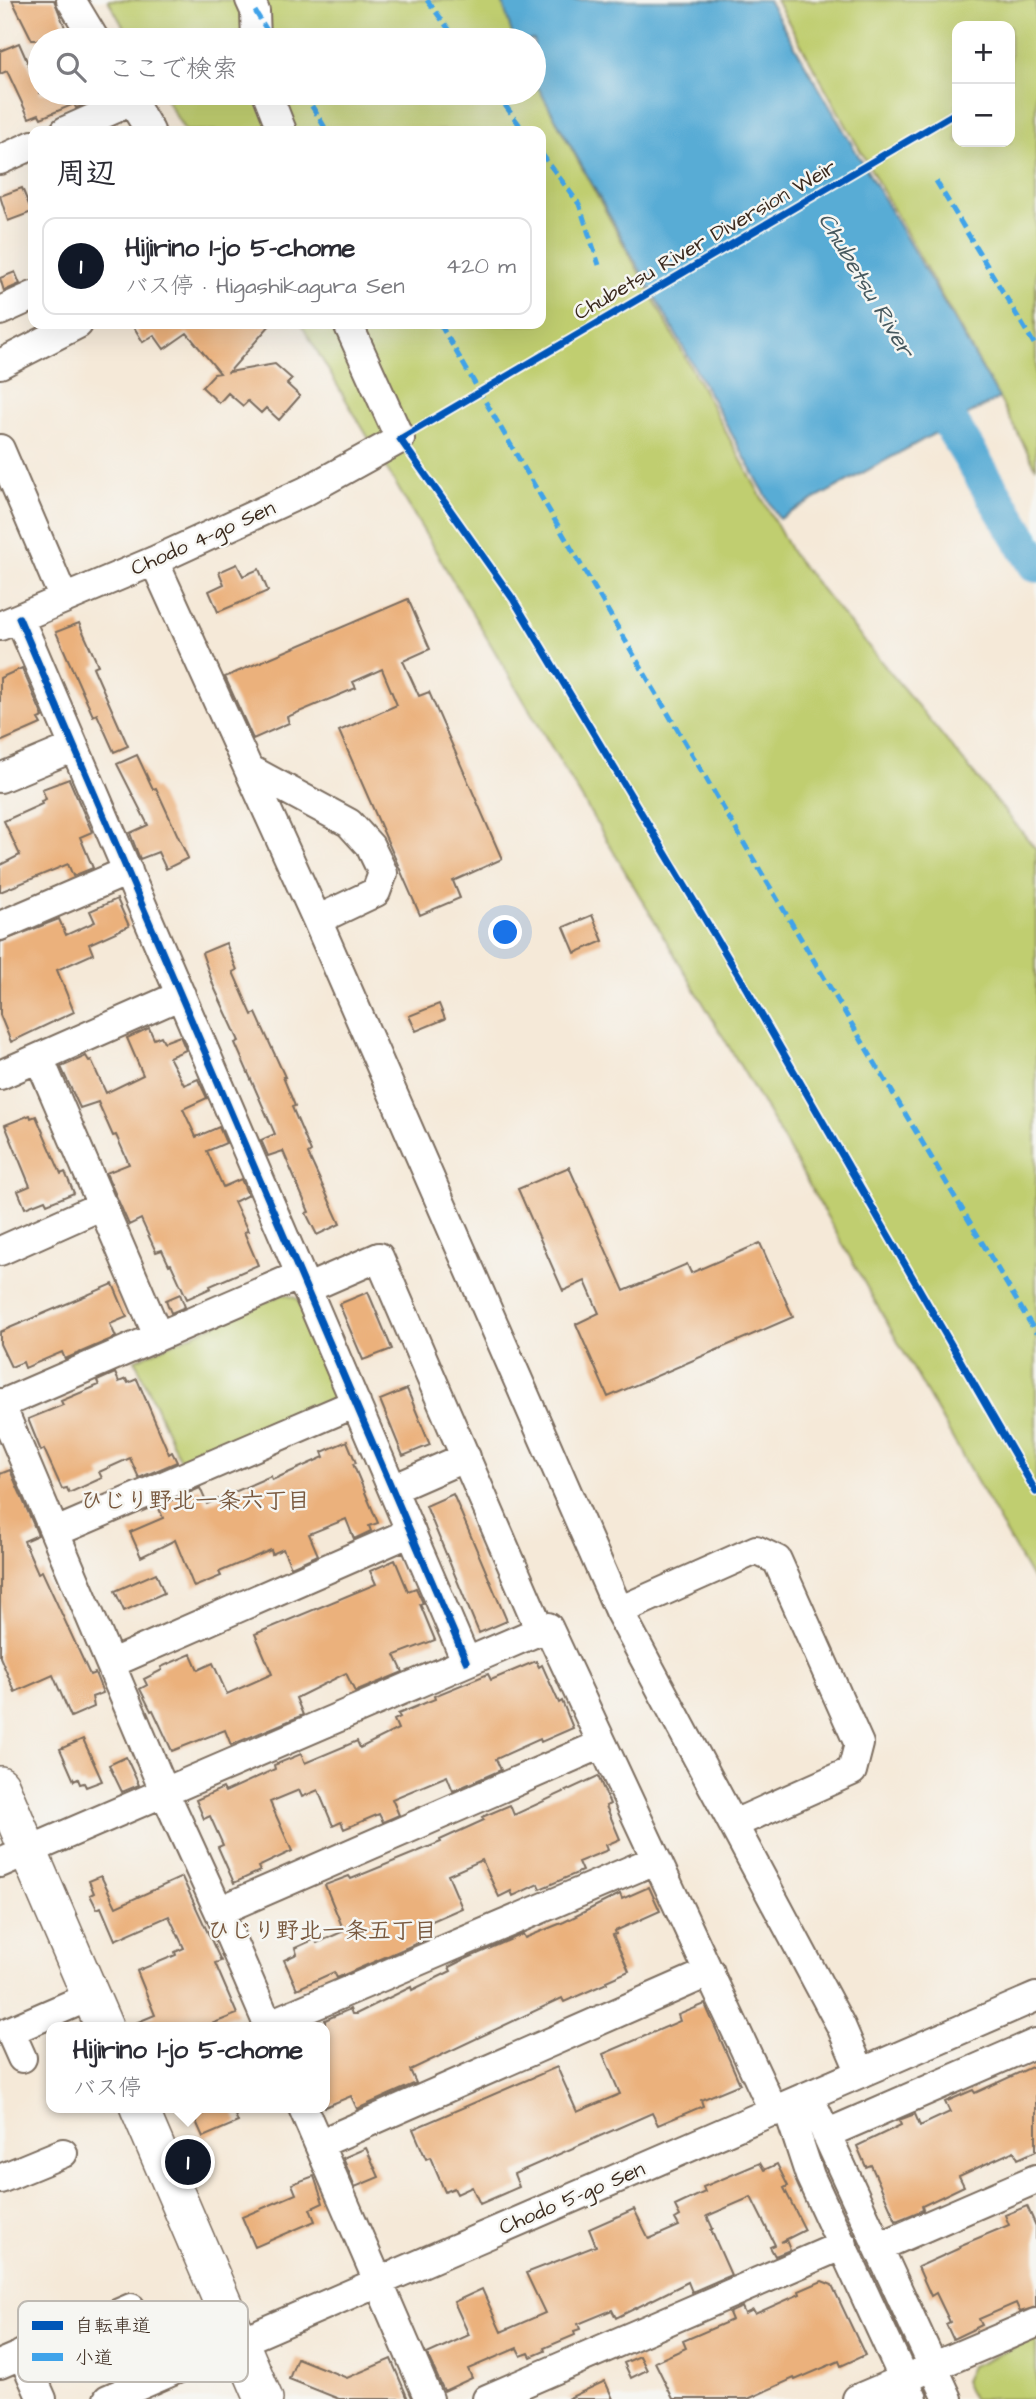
<!DOCTYPE html>
<html lang="ja">
<meta charset="utf-8">
<style>
body{margin:0;font-family:"Architects Daughter","Klee One",sans-serif;background:#f7f7f7;color:#2b2b33}
.controls{position:absolute;right:21px;top:21px;display:grid;overflow:hidden;border-radius:14px;box-shadow:0 7px 28px #0002}
.controls button{width:63px;height:63px;display:grid;place-items:center;padding:0;border:0;border-bottom:2px solid #e1e1e2;background:#fff;color:#2b2b33;font:35px sans-serif}
.you{position:absolute;left:506px;top:933px;width:24px;height:24px;margin:-18px;border:5px solid #fff;border-radius:50%;background:#1a73e8;box-shadow:0 0 0 10px #1a73e833}
.badge{display:grid;place-items:center;width:46px;height:46px;border-radius:50%;background:#111827;color:#fff;font-size:23px;font-weight:700}
.pin{position:absolute;translate:-50% -50%;border:4px solid #fff;box-shadow:0 2px 7px #0006}
.popup{position:absolute;left:46px;top:2022px;width:284px;height:91px;box-sizing:border-box;display:grid;place-content:center;border-radius:14px;background:#fff;filter:drop-shadow(0 2px 5px #0005);font-size:23px;white-space:nowrap;color:#7c7c81}
.popup b{font-size:26px;color:#2b2b33}
.popup::after{content:'';position:absolute;left:50%;top:100%;margin-left:-14px;border:14px solid transparent;border-top-color:#fff}
.list{margin:0;padding:0;list-style:none}
h2{display:flex;justify-content:space-between;align-items:center;height:91px;margin:0;padding:0 28px;font-size:30px}
h2 small{font-size:23px;font-weight:400;color:#7c7c81}
.list li{display:grid;grid-template-columns:46px 1fr auto;gap:21px;align-items:center;box-sizing:border-box;height:98px;margin:0 14px 14px;padding:0 14px;border:2px solid #e1e1e2;border-radius:14px}
.list b{display:block;font-size:26px;white-space:nowrap}
.list p{margin:0;font-size:23px;white-space:nowrap;color:#7c7c81}
.list em{font-size:23px;font-style:normal;color:#7c7c81}
.icon{flex:none;width:38px;height:38px;fill:none;stroke:currentColor;stroke-width:2;stroke-linecap:round;stroke-linejoin:round}
.map{position:relative;flex:none;width:1036px;height:2399px;overflow:hidden}
.search{position:absolute;background:#fff;box-shadow:0 7px 28px #0002;left:28px;top:28px;width:518px;height:77px;display:flex;align-items:center;gap:18px;box-sizing:border-box;padding:0 24px;border-radius:38px;color:#7c7c81;font-size:26px}
.panel{position:absolute;background:#fff;box-shadow:0 7px 28px #0002;left:28px;top:126px;width:518px;height:203px;border-radius:14px}
.map>svg:first-child{display:block}
</style>
<div class="map">
<svg width="1036" height="2399" viewBox="0 0 1036 2399">
<rect width="100%" height="100%" fill="#f6f6f2"/>
<filter id="ink" filterUnits="userSpaceOnUse"><feTurbulence type="fractalNoise" baseFrequency=".0143" numOctaves="2"/><feDisplacementMap in="SourceGraphic" scale="14" xChannelSelector="R" yChannelSelector="G"/><feConvolveMatrix kernelMatrix="1 2 1 2 8 2 1 2 1" color-interpolation-filters="sRGB"/></filter>
<filter id="wash" filterUnits="userSpaceOnUse"><feTurbulence type="fractalNoise" baseFrequency=".00686" numOctaves="4" result="noise"/><feDisplacementMap in="SourceGraphic" scale="28" xChannelSelector="R" yChannelSelector="G"/><feGaussianBlur stdDeviation="1.57" result="paint"/><feColorMatrix in="noise" values="0 0 0 0 0 0 0 0 0 0 0 0 0 0 0 0 0 1.4 0 .05"/><feComposite in="paint" operator="in"/></filter>
<g filter="url(#wash)">
<rect width="100%" height="100%" fill="#f5e9d8"/>
<path fill="#c0ce70" stroke="#7e7c47" stroke-width="2" fill-rule="evenodd" d="M108,0h394l12,40h-383z
M776,0h260v468l-37,-70zM1010,26v116h-53v-116z
M534,80l259,475 243,294v737l-266,-470 -469,-792h240v-193h-356l-23,-38h372z
M284,1294l14,5 37,95 -5,10 -148,61 -47,-105z
M1036,2338v61h-64l-8,-18 7,-15z"/>
<path fill="#59acd5" stroke="#4a6b7a" stroke-width="2" d="M502,0h266l231,398 -220,121 -245,-439v-40h-20z"/>
<g fill="none" stroke-linecap="round" stroke-linejoin="round">
<path stroke="#59acd5" stroke-width="37" d="M926,383l110,181"/>
</g>
<g id="blocks">
<path fill="#ebb17c" d="M12,0h42l16,40h-38z
M19,43l18,41 3,-2v11h70l-34,15 -2,-4 -33,14 -2,-4 -10,4 -22,-47 -7,3v-23z
M22,188l10,24 -24,9 -8,-25z
M15,272l5,12 -16,7 -4,-13z
M132,324h139l-42,48 46,-8 17,15 -5,5 13,12 -21,24 -13,-12 -5,5 -13,-12 -5,5 -15,-13 -9,10 -17,-16 12,-13 6,-1 -33,-40 -23,16 -10,-14 -11,7z
M237,564l6,12 16,-7 9,22 -50,21 -9,-21 15,-7 -5,-12z
M408,599l22,50 -27,12 16,35 10,-4 73,167 -49,22 7,17 -40,17 -81,-184 58,-26 -15,-36 -29,13 3,6 -69,29 2,6 -36,16 -28,-62z
M79,623l19,42 -5,2 35,79 -14,6 -17,-38 -4,2 -37,-84z
M22,668l21,49 -5,2 3,5 -41,18v-64z
M137,755l16,34 3,-1 32,70 -22,11 -8,-17 -18,7 -10,-26 18,-8 -31,-61z
M69,779l23,53 -12,5 13,31 -20,8 -5,-12 -68,28v-27l20,-10 -16,-34 38,-17 -1,-3 5,-2 -4,-10z
M117,899l12,27 -40,18 4,10 -36,16 17,42 -63,30 -11,-27v-73l59,-23 7,16 29,-13 -5,-11z
M592,915l11,26 -28,12 -11,-26z
M226,943l11,27 -4,2 19,43 4,-2 29,64h-2l12,29 -3,1 19,45 -3,2 32,70 -23,11 -11,-22 3,-1 -26,-61 -15,5 -7,-16 14,-6 -40,-91 4,-2 -25,-54 -12,-34z
M439,1004l6,15 -29,12 -7,-15z
M149,1028l5,11 7,-3 3,6 16,-6 6,14 -17,7 15,28 14,-6 9,19 -24,11 13,28 23,-10 7,16 -19,8 16,36 18,-8 7,16 -14,7 14,29 -4,1 14,33 -48,21 1,2 -24,11 -16,-35 -2,1 -7,-15 -6,2 -15,-33 -12,6 -23,-52 23,-9 -13,-29 -3,1 -15,-34 -18,6 -19,-41 25,-11 3,5 2,-1 15,33 37,-18 -16,-37z
M30,1115l1,3 5,-2 25,58 4,-2 9,21 -27,11 -2,-4 -20,8 -7,-17 12,-5 -25,-61z
M569,1167l55,124 63,-27 4,9 69,-30 33,74 -185,80 -32,-73 23,-11 -14,-32 -22,10 -45,-102z
M113,1284l14,33 -17,7 6,13 -51,22 -3,-7 -37,16 -2,-6 -12,5 -11,-23v-12z
M368,1292l24,57 -29,11 -24,-56z
M180,1294l5,13 -14,6 -5,-13z
M115,1373l4,9 7,-3 2,4 9,-4 32,75 3,-2 5,10 -38,16 -9,-20 -31,14 3,6 -33,15 -2,-5 -5,1 -18,-40 -3,2 -13,-32 35,-14 -2,-4 38,-16 -2,-4z
M407,1389l23,56 -27,11 -23,-56z
M347,1441l9,22 -3,1 25,59 -9,3 2,5 -17,8 -8,-20 -37,15 9,21 -27,12 -8,-18 -11,5 -1,-4 -52,22 2,4 -27,11 -19,-47 -34,17 -11,-25 33,-14 -5,-12 42,-18 7,16 64,-28 1,4 52,-23 -2,-5z
M10,1470l28,65 -14,6 14,32 4,-2 48,104 5,-2 8,20 -11,4 2,10 -23,10 -18,-42 -38,17 -15,-35v-183z
M453,1494l54,127 -28,12 -53,-127z
M395,1560l13,31 8,-3 7,15 -3,1 15,36 -40,15 8,17 -48,20 -9,-19 -50,25 7,17 -72,30 -6,-15 -53,21 -19,-41 -2,1 -11,-22 7,-4 -3,-6 18,-9 -1,-3 30,-13 7,16 15,-7 14,31 45,-20 -17,-40 121,-50 -6,-13z
M156,1573l8,20 -40,18 -9,-20z
M536,1661l3,6 3,-2 17,38 3,-2 11,27 -32,14 -1,-3 -44,20 5,11 -48,21 -6,-15 -55,23 7,16 -16,7 -4,-8 -35,15 -3,-7 -8,4 -15,-36 -16,7 -3,-7 -29,12 22,49 -34,16 2,4 -26,12 -16,-36 5,-2 -13,-29 -6,3 -8,-19 27,-12 2,4 50,-23 -1,-4 27,-11 4,9 52,-22 3,7 38,-19 -4,-9 6,-3 -2,-3 37,-15 -1,-3 54,-22 3,6z
M83,1739l19,42 -16,6 -2,-4 -4,1 -2,-5 -4,2 -14,-32z
M126,1757l13,28 -17,7 -13,-27z
M598,1776l12,28 -4,2 14,33 -14,6 2,5 -30,12 4,9 -42,18 -2,-5 -25,12 -2,-5 -12,6 -17,-37 -34,15 14,33 -39,17 6,13 -92,40 -3,-6 -37,17 -13,-29 13,-6 -2,-6 20,-9 2,4 27,-12 -19,-46 24,-9 2,3 90,-37 -1,-2 44,-20 -2,-3 28,-12 4,10z
M101,1876l15,31 66,-30 39,84 -6,2 22,51 -33,13h-78l29,-12 -18,-44 39,-16 -1,-3 9,-4 -15,-32 -54,24 -14,-33 -4,2 -7,-14 4,-2 -5,-12z
M649,1887l11,24 -45,20 1,3 -3,1 16,36 -23,10 1,2 -43,19 -2,-4 -152,72 6,13 -59,26 -6,-13 -26,11v-87l25,-11 2,5h4l55,-27 1,3 39,-19 -2,-4 10,-5 64,-28 2,4 39,-16 56,-28 2,5z
M705,2004l35,80 -39,16 2,6 -45,19 -6,-12 -138,61 5,13 -39,17 -8,-17 -15,7 -3,-6 -9,4 -15,-35 -4,2 -13,-30 144,-62 20,45 43,-18 -17,-40 77,-33 -2,-6z
M1036,2065v86l-18,8 -4,-8 -55,25 5,10 -42,20 1,4 -27,11 -25,-56 -5,2 -9,-21 44,-21 -2,-5 16,-6 5,12 30,-14 -5,-10 28,-12 2,3z
M190,2108h42l6,14 -35,15z
M366,2148l13,29 -24,10 -12,-29z
M760,2163l4,7 13,-6 11,22 -4,2 21,42 -24,12 5,-2 4,10 -15,6 -5,-9 5,-2 -24,-48 -44,19 6,13 -2,1 20,45 -39,17 -4,-10 -72,36 -4,-8 -34,14 2,5 -6,2 1,4 -31,13 1,3 -14,6 -2,-4 -8,3 -4,-8 -49,21 4,9 -28,13 -17,-37 42,-19 -15,-33 28,-13 19,43 44,-19 -19,-40 70,-27 -7,-17 45,-20 15,30 30,-13 -4,-7 5,-3 -5,-10 30,-14 -2,-5z
M314,2176l9,27 -13,6 5,12 -60,26 -13,-30 54,-23 -4,-10z
M1027,2206l9,20v81l-16,5 -4,-9 -37,16 3,6 -29,14 -7,-15 4,-2 -14,-29 -5,3 -13,-29 42,-19 -1,-2 50,-21 -4,-10z
M822,2281l10,4 33,70 -24,11 -2,-5 -44,19 -1,-2 -46,21h-75l-18,-37 31,-14 -3,-7 49,-21 -3,-7 13,-6 3,7 8,-4 2,4 45,-20 -1,-3z
M640,2356l7,14 -16,8 -7,-15z
M297,2358l50,20 44,-19 17,40h-69l-50,-20z
M605,2381l8,18h-46z"/>
</g>
</g>
<g filter="url(#ink)">
<use href="#blocks" fill-opacity="0" stroke="#7c6d5f" stroke-width="2"/>
<g fill="none" stroke-linecap="round" stroke-linejoin="round">
<g stroke="#7c6d5f" stroke-width="32">
<path id="minor" d="M71,0l24,40
M250,0l5,11 1,29
M127,93l23,38
M267,93l15,38
M65,131l67,-30
M0,160l33,-15
M0,311l33,-15
M0,364l78,-40
M0,449l64,150
M154,561l163,359 302,691 222,415 20,47
M19,618l447,1043
M0,626l154,-65 152,-70 94,-52 -52,-115
M251,770l98,53 21,23 13,27 -7,19 -59,28
M0,778l74,-31
M0,926l128,-55
M39,1058l119,278
M0,1075l181,-80
M0,1251l103,-46
M306,1289l73,-32 161,373
M0,1403l165,390 54,118 50,116
M0,1405l300,-130
M393,1489l73,-32
M56,1532l300,-129
M619,1611l137,-61 21,10 82,184 -7,27 -118,53
M112,1663l299,-131
M0,1863l548,-236 226,485
M219,1911l383,-167
M268,2025l387,-165
M22,2058l-12,-27 81,-35
M809,2096l139,303
M787,2106l23,70 103,223
M303,2108l126,291
M826,2134l210,-91
M319,2144l391,-172
M0,2179l63,-26
M879,2247l157,-68
M22,2354l20,45
M0,2364l131,-56
M108,2399l928,-402
M487,2399l356,-154
M857,2399l179,-76"/>
</g>
<g stroke="#7c6d5f" stroke-width="40">
<path id="major" d="M0,1785l104,242
M139,2108l125,291"/>
</g>
<use href="#minor" stroke="#fff" stroke-width="28"/>
<use href="#major" stroke="#fff" stroke-width="37"/>
<path stroke="#3fa3ea" stroke-width="5" stroke-dasharray="10 5" stroke-linecap="butt" d="M427,0l30,40
M255,11l18,29
M304,93l23,38
M496,93l28,38
M541,153l38,51 20,61
M936,181l100,166
M440,324l305,521 291,488"/>
<g stroke="#f6f6f2" stroke-width="11">
<path id="cycleway" d="M957,112l-557,327 113,160 226,377 297,516
M19,618l447,1043"/>
</g>
<use href="#cycleway" stroke="#0057b8" stroke-width="7"/>
</g>
</g>
<g text-anchor="middle" dominant-baseline="central" stroke-width="5" stroke-linejoin="round" paint-order="stroke">
<g font-size="21" fill="#3b2a1e" stroke="#f6f6f2">
<text transform="translate(705 240) rotate(-30)">Chubetsu River Diversion Weir</text>
<text transform="translate(203 538) rotate(-24)">Chodo 4-go Sen</text>
<text transform="translate(572 2198) rotate(-23)">Chodo 5-go Sen</text>
</g>
<g font-size="23" font-style="italic" fill="#46585e" stroke="#f6f6f2">
<text transform="translate(866 285) rotate(59)">Chubetsu River</text>
</g>
<g font-size="23" font-weight="bold" fill="#79593f" stroke="#f6f6f2">
<text x="195" y="1501">ひじり野北一条六丁目</text>
<text x="322" y="1931">ひじり野北一条五丁目</text>
</g>
</g>
<rect x="18" y="2301" width="230" height="81" rx="10" fill="#f6f6f2" stroke="#beb9b2" stroke-width="2"/>
<rect x="32" y="2321" width="31" height="9" fill="#0057b8"/>
<rect x="32" y="2353" width="31" height="8" fill="#3fa3ea"/>
<g font-size="19" fill="#3b2a1e">
<text x="75" y="2332">自転車道</text>
<text x="75" y="2364">小道</text>
</g>
</svg>
<div class="controls">
<button>+</button>
<button>−</button>
</div>
<div class="you"></div>
<div class="pin badge" style="left:188px;top:2162px">1</div>
<div class="popup"><b>Hijirino 1-jo 5-chome</b>バス停</div>
<div class="search"><svg class="icon" aria-label="search" viewBox="0 0 24 24"><circle cx="10" cy="10" r="6"/><path d="M15 15l6 6"/></svg>ここで検索</div>
<section class="panel">
<h2>周辺<small></small></h2>
<ul class="list">
<li><span class="badge">1</span><div><b>Hijirino 1-jo 5-chome</b><p>バス停 · Higashikagura Sen</p></div><em>420 m</em></li>
</ul>
</section>
</div>
